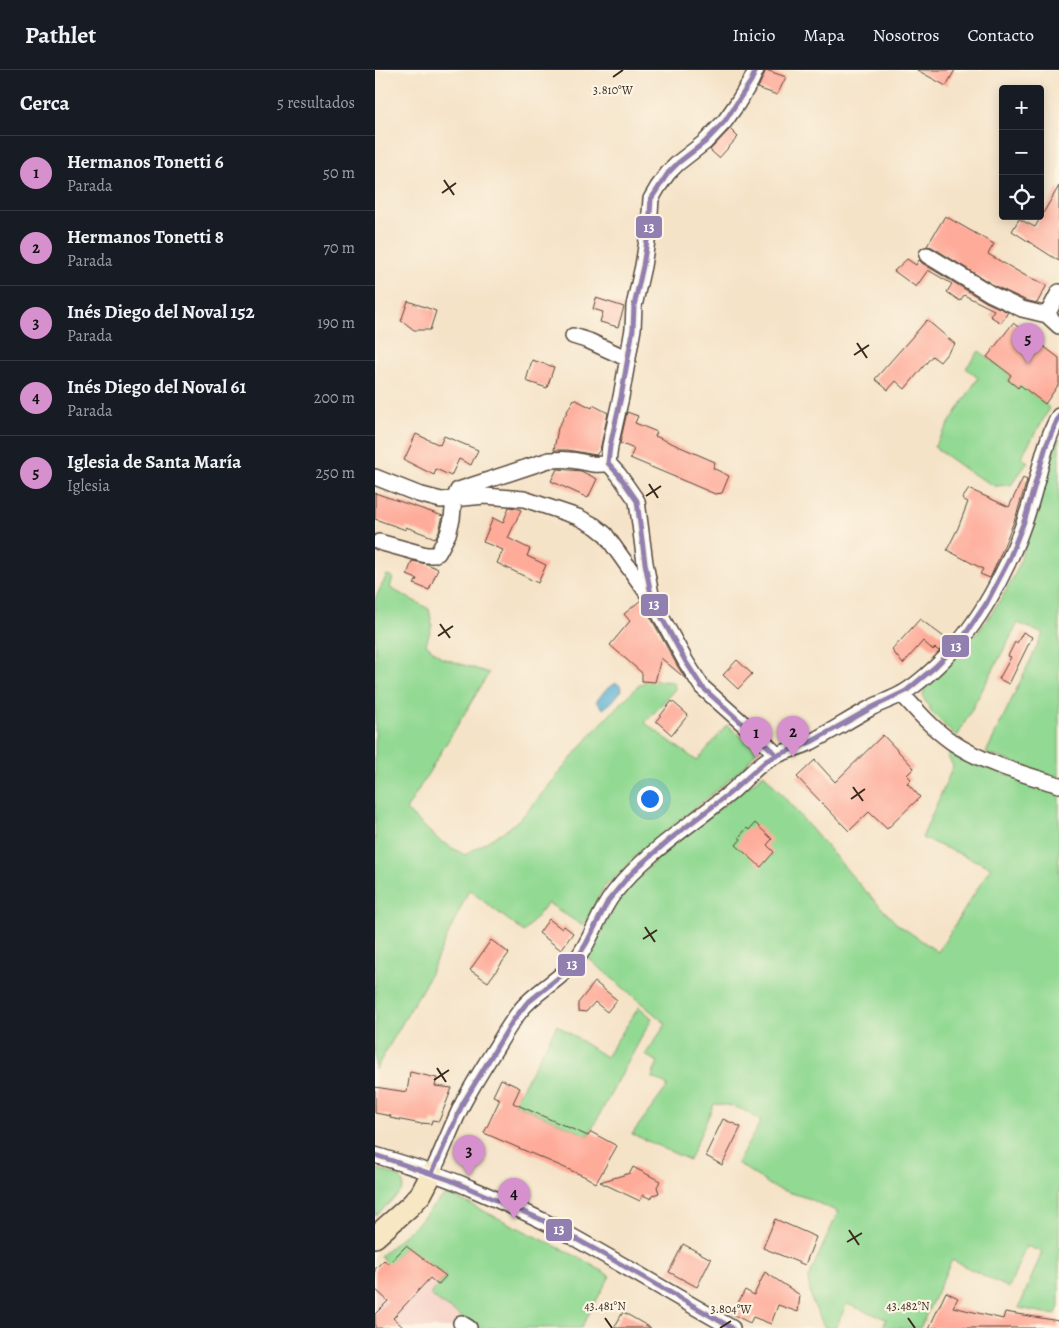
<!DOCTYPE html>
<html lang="es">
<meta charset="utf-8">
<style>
body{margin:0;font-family:Alegreya,serif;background:#242831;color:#f1f3f6}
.controls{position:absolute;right:15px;top:15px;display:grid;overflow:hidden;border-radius:5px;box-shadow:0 2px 12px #0003}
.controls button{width:45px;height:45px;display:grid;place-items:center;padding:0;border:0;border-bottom:1px solid #363941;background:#171b24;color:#f1f3f6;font:25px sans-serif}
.you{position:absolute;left:274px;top:728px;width:18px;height:18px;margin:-12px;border:4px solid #fff;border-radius:50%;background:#1a73e8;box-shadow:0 0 0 8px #1a73e833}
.badge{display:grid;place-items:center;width:32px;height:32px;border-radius:50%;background:#d690ce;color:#111;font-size:16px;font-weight:700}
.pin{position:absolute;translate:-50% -41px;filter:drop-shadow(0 1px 2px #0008)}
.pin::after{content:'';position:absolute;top:26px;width:18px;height:15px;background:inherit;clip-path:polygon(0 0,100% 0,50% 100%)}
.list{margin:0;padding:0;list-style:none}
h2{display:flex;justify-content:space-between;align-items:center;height:65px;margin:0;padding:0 20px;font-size:21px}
h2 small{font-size:16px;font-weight:400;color:#9ea1a6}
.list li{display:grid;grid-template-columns:32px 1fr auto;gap:15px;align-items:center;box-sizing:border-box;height:75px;padding:0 20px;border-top:1px solid #363941}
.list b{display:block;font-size:19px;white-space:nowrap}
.list p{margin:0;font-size:16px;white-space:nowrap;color:#9ea1a6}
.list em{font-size:16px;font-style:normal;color:#9ea1a6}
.icon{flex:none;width:28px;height:28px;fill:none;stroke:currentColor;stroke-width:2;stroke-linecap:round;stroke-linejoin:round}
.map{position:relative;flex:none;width:684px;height:1258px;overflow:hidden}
header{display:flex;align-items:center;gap:30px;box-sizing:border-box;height:70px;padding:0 25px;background:#171b24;border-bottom:1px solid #363941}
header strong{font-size:24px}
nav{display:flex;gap:28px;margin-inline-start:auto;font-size:18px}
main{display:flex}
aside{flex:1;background:#171b24}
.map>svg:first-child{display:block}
</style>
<header>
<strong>Pathlet</strong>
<nav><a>Inicio</a><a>Mapa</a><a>Nosotros</a><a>Contacto</a></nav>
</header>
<main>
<aside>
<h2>Cerca<small>5 resultados</small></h2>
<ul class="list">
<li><span class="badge">1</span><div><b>Hermanos Tonetti 6</b><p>Parada</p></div><em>50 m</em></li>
<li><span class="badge">2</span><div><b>Hermanos Tonetti 8</b><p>Parada</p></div><em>70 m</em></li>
<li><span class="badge">3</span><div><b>Inés Diego del Noval 152</b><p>Parada</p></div><em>190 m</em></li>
<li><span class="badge">4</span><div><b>Inés Diego del Noval 61</b><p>Parada</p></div><em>200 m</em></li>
<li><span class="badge">5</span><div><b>Iglesia de Santa María</b><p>Iglesia</p></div><em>250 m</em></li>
</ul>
</aside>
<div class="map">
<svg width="684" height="1258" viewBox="0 0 684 1258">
<rect width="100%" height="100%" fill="#fcf5e5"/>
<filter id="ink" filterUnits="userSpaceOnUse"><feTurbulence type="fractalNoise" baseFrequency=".02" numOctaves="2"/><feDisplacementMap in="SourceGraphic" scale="10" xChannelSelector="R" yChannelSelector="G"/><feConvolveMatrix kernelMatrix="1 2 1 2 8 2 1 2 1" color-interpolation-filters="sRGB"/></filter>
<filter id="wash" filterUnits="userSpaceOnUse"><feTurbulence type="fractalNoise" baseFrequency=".0096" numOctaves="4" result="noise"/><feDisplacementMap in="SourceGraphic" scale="20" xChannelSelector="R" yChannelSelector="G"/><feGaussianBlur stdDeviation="1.12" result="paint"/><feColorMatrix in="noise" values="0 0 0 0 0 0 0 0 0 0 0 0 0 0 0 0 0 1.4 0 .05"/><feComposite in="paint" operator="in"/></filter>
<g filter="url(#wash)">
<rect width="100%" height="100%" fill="#f5e3c8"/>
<path fill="#f7d1c7" d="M31,1176l40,30 -8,9 26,34 -7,9h-82v-49z"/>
<path fill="#92d993" stroke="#668258" d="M604,281l32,24 -3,5 10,8 3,-5 6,7 23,18 -29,49 7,5 -17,23 -16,1 -26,-14 -35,-25 44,-69 -12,-10z
M684,368v340l-73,-25 57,-119 -25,-11 -61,114 -24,-23 -10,-17 2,-12 3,1 51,-55 24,-35 15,-28 33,-113z
M12,505l6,2 -3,11 39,21 3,16 -6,19 16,14 47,15 -83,137 34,31 25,14 44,-27 16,-14 70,-84 42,-43 10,-7 27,2 1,7 -30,34 52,38 30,-36 30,25 -12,16 -35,30 -73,58 -15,18 -18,15 -21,39 -35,-23 -24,29 -55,-42 -45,96 -49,84v-471z
M579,680l18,12 18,7 69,22v516l-4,8 -36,-7 23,-56 -16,-6 -17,42 -57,-28 -32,68h-37l3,-9 -39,-15 -12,24h-10l-13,-27 -4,-22 30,-67 -31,-14 -34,-11 -36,-24 24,-42c-18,-12 -25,-16 -47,-17l-25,56 -57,-26 36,-48 -16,-9 6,-15 -13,-7 21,-31 -78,-66 28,-54 16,-20 29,-30 103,-80 96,111 36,38 42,29 53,-85 -69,-29 31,-72 -6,-10z
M264,937l13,11 -64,118 -74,-33 43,-78 49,32z
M0,1098l25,9c4,6 5,10 0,16l-25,23z
M70,1125l10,2 127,62 28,17 -29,52h-104l-47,-33 16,-19 -40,-30 -18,19 -8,-9 36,-31 21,-23z"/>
<path fill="#55aed2" stroke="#486c78" d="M241,613l4,2 2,5 -11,13 -8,6 -7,-7 9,-12z"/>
<g id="blocks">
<path fill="#feab9a" d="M391,0l20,7 -9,18 -19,-7z
M542,0h38l-9,16z
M355,59l8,8 -19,21 -9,-8z
M684,116v75l-47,-30 7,-12 16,8z
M570,146l49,28 -6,10 38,22 21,9 -10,18 -12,-3 -30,-14 -63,-39 -5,-1z
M532,189l9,6 3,-5 3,3 64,39 22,10 -7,11 -11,-7 4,-6 -30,-15 -4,6 -13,-9 5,-8 -24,-14 -12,17 -22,-16z
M221,228l28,9 -6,20 -18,-5 3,-10 -10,-3z
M33,231l28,10 -6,19h-16l-9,-7 -4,-2z
M552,250l28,24 -15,18 -8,-6 -27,33 -9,-8 -8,9 -13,-11z
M638,253l46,35v26l-14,20 -25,-19 -2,3 -10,-8 3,-5 -24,-18z
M157,290l22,7 -7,21 -21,-7z
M199,329l18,9 1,-3 15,8 -8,37 -4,5 -28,-5h-14l4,-22z
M252,342l11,4 -3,7 22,9 -2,4 60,26 -2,6 16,8 -7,17 -7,1 -85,-36 4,-9 -14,-6z
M41,364l24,11 4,-9 34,14 -7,15 -12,-6 -8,17 -15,-7 -2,6 -30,-15z
M182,399l24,2 16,8 -9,19 -37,-17z
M648,408l4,2 -11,36 -17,42 -9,20 -10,-4 3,-5 -36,-19 11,-22 10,-26 -6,-3 7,-10 40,18z
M0,423l68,23 -4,15 -4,7 -29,-11v3l-31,-11z
M134,437l8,1 4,2 -13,28 22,11 -3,7 19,9 -8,18 -41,-20 6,-13 -20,-8 10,-24 10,5z
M37,491l15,3 11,5 -9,21 -15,-6 3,-5 -10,-4z
M266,530l37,67 8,12 -25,-21 -6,24 -13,-1v-8l-32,-28 20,-24 -6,-7z
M545,549l28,21 -9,11 -4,-3 -2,2 -10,-9 -20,23 -11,-14z
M648,562l9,5 -23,47 -10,-5 12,-22 -3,-1 7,-14 2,1z
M362,590l15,14 -14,15 -15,-14z
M297,631l16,14 -16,20 -16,-14z
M508,665l31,33 -7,7 4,4 -4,4 13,14 -33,32 -18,-17 -20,19 -52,-54 18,-17 20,22z
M380,753l17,16 -5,6 7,7 -13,15 -25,-22 5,-6 -2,-2 8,-9 2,2z
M174,849l13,10 2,-3 9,7 -12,17 -22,-17z
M116,870l18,13 -21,29 -18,-12z
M220,912l22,18 -10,12 -12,-10 -9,10 -8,-1v-8z
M35,1002l27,6 -2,8 17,2 -13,33 -7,-1 -1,4 -9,-1v1l-32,-6 1,-2 -16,-3v-26l32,5z
M126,1009l19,9 -7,15 75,33 3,-4 26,14 -21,37 -10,-6 -102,-44 16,-34 -7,-3z
M348,1049l18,8 -19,38 -16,-9 1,-2h-1z
M258,1097l27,14 -3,6 2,6 -6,2 -2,4 -8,-4 -3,6 -40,-19 30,-9z
M400,1149l41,18 -11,28 -42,-17z
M308,1174l28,15 -14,28 -28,-15z
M31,1176l40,30 -8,9 -8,-7 -37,40 11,10h-29v-14l13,-13 -13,-12v-20l9,-9 4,4z
M390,1202l35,23 -2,17 -20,-7 -7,19 -18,-7 -3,6 -18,-9 13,-24 9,5z
M571,1222l12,6 -5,9 50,12 2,-7 54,9v7h-130z
M248,1242l28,16h-37z"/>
</g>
</g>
<g filter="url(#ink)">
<use href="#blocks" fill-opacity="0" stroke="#574638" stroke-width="1"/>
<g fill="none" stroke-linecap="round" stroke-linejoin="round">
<g stroke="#574638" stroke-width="18">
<path id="street" d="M552,185l64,39 31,15 25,6
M684,222l-12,23 12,11
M198,266l16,5 39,18
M0,407l43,17 23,6 44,-4 39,3 54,18 17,9 10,8 47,66 34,62 16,25 65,58 10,10
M4,472l47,13h7l5,-2 10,-19 4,-15 2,-20 4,-9 91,-30c7,0 14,-1 21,0 14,1 24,7 38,3
M277,530l-7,-37 -8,-62 -18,-26 -11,-12 2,-17 11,-49 12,-68 1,-23 9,-40 6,-38 2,-29 7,-12 10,-14 10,-10 27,-21 20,-21 12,-17 14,-23 5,-11
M527,624c15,17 31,35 50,48 30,21 72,32 107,43
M0,1085c29,9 58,17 86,29 30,13 61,26 90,41 61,33 120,69 181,103
M57,1103c11,-23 20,-48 31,-70 9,-17 19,-33 29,-49 9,-14 17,-29 28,-43 15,-20 41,-31 56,-51 16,-20 22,-47 38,-67 32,-41 76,-67 116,-100 10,-8 19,-19 30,-28 14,-12 34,-15 51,-23 19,-10 38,-22 58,-33 10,-6 22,-9 32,-15 13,-7 33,-25 44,-36 40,-41 71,-104 87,-160 8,-28 13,-57 27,-82
M86,1253l8,5"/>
</g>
<g stroke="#574638" stroke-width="24">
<path id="secondary" d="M0,1167l35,-31 11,-12 11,-21"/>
</g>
<use href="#street" stroke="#fff" stroke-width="15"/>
<use href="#secondary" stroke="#f7e8c3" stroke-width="21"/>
<g stroke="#fcf5e5" stroke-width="9">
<path id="bus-1" d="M381,0l-5,11 -26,40 -20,21 -27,21 -10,10 -17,26 -2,29 -6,38 -9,40 -1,23 -12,68 -11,49 -2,17 11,12 18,26 8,62 7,37 34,62 16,25 75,68
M0,1085l75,25 90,39 56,31 136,78
M57,1103l31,-70 49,-81 14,-18 37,-30 13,-14 10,-16 22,-43 19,-23 13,-13 29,-25 61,-47 36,-32 12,-6 33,-13 62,-35 33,-16 29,-24 25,-25 26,-38 22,-42 17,-43 21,-73 13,-30"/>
</g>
<use href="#bus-1" stroke="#917faf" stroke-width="5"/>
</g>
</g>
<path fill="none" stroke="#3b2a1e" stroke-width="2" d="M238,7l10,-7M69,110l10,15M67,123l14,-10M482,273l10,15M479,285l15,-10M274,414l9,14M271,426l15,-10M65,554l10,14M63,566l15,-10M478,717l10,14M476,729l14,-10M270,857l10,15M268,869l14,-9M62,998l9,14M59,1010l15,-10M474,1160l10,15M472,1172l15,-9M230,1248l7,10M533,1248l7,10M345,1258l11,-7"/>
<g font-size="12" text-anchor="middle" fill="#3b2a1e" stroke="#fcf5e5" stroke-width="4.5" stroke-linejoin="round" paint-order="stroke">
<text x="238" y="24">3.810°W</text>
<text x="230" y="1240">43.481°N</text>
<text x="533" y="1240">43.482°N</text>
<text x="356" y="1243">3.804°W</text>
</g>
<g stroke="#fcf5e5" stroke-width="2">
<rect x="260" y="145" width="28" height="24" rx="5" fill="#917faf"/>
<rect x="265" y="523" width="29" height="24" rx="5" fill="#917faf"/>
<rect x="566" y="564" width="29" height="24" rx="5" fill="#917faf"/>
<rect x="182" y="883" width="29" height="24" rx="5" fill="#917faf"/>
<rect x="170" y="1148" width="28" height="24" rx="5" fill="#917faf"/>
</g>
<g font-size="14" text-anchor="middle" font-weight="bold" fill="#fff">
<text x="274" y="162">13</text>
<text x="279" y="539">13</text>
<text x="581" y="581">13</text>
<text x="197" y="899">13</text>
<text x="184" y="1164">13</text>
</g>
</svg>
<div class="controls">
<button>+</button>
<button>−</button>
<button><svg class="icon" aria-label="locate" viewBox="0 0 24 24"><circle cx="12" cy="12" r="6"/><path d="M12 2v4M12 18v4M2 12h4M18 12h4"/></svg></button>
</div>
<div class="you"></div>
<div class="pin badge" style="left:381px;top:688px">1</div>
<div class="pin badge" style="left:418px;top:687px">2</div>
<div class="pin badge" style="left:94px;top:1106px">3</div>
<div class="pin badge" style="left:139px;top:1149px">4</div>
<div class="pin badge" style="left:653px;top:294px">5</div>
</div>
</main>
